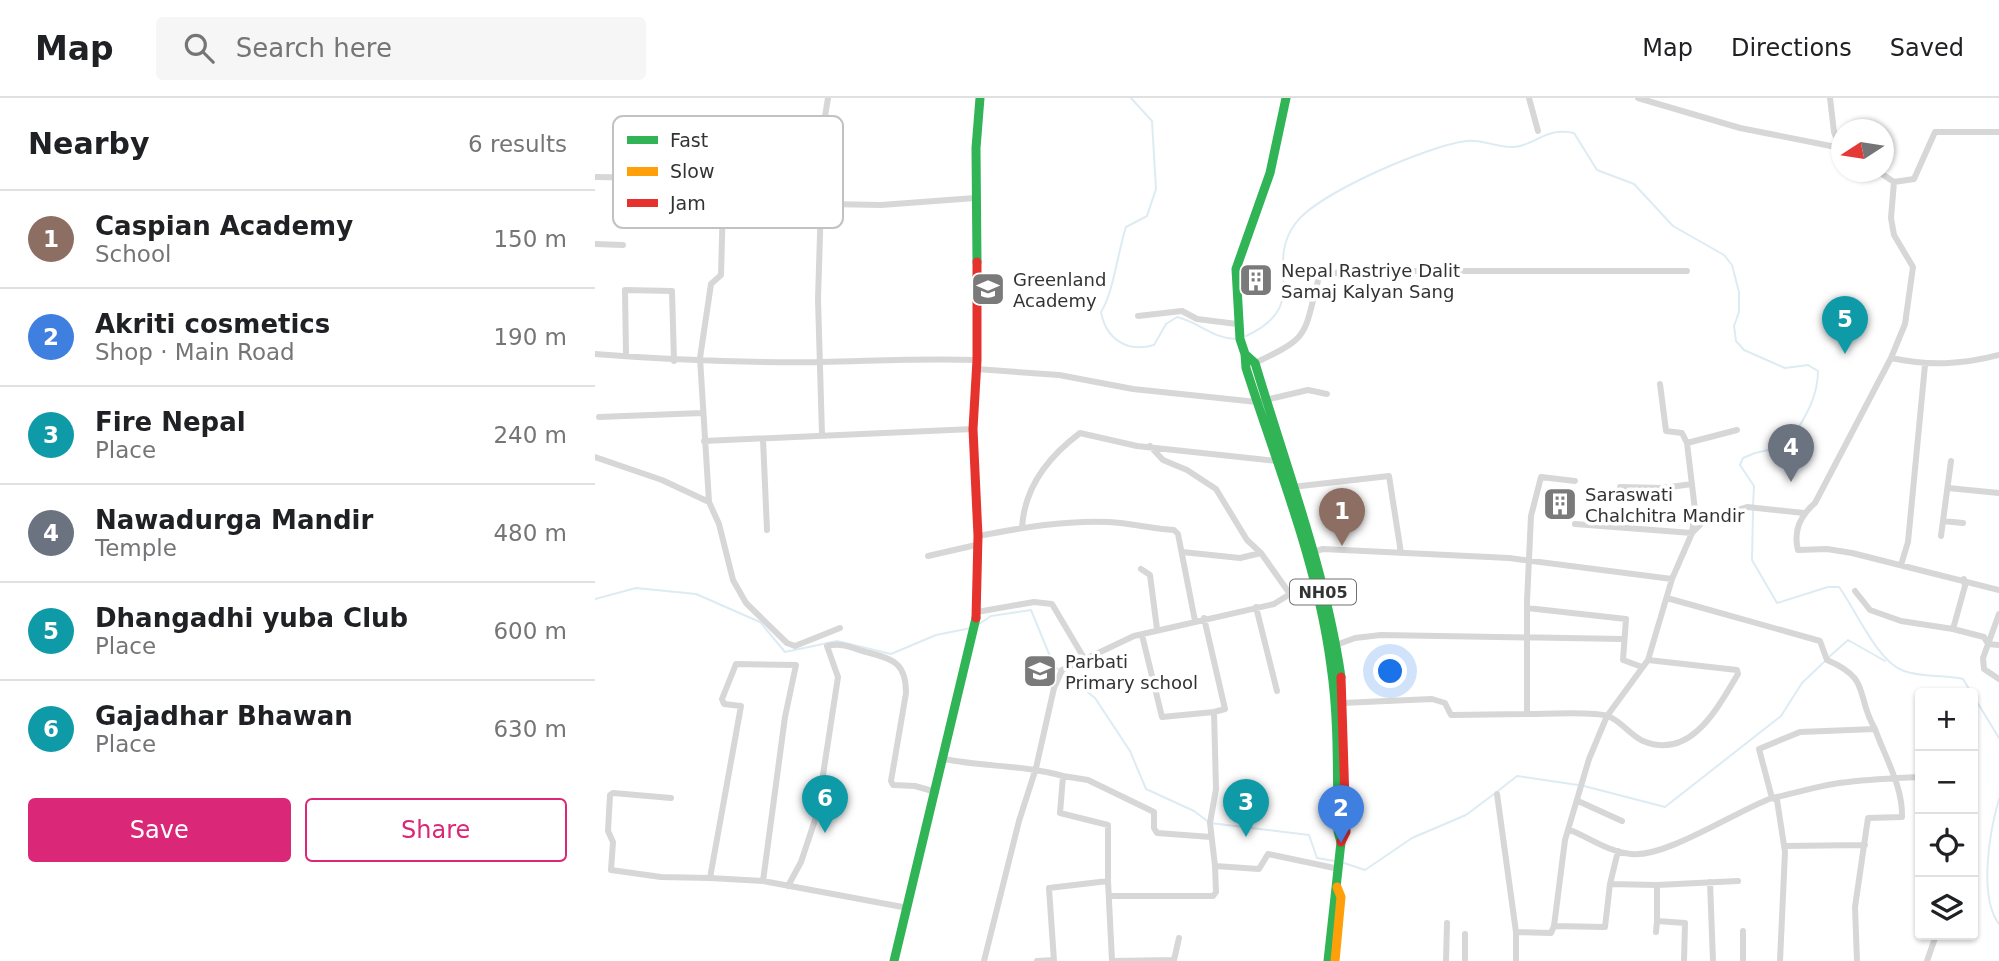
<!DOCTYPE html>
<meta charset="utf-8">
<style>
body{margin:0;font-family:"DejaVu Sans",sans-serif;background:#f6f6f6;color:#202124}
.controls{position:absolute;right:21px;bottom:21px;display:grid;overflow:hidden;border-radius:7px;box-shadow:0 2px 5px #0004}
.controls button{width:63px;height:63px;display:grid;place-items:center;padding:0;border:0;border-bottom:2px solid #e0e0e0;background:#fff;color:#202124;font:35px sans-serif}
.compass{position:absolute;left:1236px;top:21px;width:63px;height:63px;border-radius:50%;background:#fff;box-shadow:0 2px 5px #0004;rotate:258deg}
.you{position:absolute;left:796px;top:574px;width:24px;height:24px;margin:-18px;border:5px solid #fff;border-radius:50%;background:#1a73e8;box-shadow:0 0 0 10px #1a73e833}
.badge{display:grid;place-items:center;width:46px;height:46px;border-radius:50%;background:#db2777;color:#fff;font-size:23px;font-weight:700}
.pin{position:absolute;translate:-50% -58px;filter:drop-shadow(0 2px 4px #0008)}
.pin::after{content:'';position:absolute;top:37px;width:24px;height:21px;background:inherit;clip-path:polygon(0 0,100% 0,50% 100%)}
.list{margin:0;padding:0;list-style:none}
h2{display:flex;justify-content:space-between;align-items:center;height:91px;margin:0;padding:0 28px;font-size:30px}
h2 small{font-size:23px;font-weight:400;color:#757577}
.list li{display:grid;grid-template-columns:46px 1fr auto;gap:21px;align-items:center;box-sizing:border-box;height:98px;padding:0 28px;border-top:2px solid #e0e0e0}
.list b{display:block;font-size:26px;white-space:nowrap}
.list p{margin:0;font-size:23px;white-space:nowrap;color:#757577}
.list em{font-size:23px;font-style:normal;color:#757577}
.actions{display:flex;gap:14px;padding:21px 28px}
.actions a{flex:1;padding:16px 0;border:2px solid #db2777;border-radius:7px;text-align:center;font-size:24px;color:#db2777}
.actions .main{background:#db2777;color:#fff}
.icon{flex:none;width:38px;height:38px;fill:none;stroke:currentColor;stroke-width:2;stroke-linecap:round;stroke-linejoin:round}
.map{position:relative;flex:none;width:1404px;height:863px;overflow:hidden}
header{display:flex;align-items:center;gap:42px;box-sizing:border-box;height:98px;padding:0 35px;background:#fff;border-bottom:2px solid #e0e0e0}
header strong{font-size:33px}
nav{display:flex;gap:38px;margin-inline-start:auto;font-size:24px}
.search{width:490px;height:63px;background:#f6f6f6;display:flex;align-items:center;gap:18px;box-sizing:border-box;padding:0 24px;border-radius:7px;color:#757577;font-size:26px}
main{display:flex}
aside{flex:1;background:#fff}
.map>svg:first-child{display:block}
</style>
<header>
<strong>Map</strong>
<div class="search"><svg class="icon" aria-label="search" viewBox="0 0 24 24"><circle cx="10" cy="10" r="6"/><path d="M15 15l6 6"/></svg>Search here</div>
<nav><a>Map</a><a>Directions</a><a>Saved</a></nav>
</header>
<main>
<aside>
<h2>Nearby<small>6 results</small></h2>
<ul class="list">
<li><span class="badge" style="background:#8d6e63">1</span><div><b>Caspian Academy</b><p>School</p></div><em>150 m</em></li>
<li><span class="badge" style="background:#3f7fe0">2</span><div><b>Akriti cosmetics</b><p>Shop · Main Road</p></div><em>190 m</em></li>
<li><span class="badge" style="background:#0f9aa8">3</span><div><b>Fire Nepal</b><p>Place</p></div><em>240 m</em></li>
<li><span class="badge" style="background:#6b7280">4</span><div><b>Nawadurga Mandir</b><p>Temple</p></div><em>480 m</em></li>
<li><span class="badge" style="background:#0f9aa8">5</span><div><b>Dhangadhi yuba Club</b><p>Place</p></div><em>600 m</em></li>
<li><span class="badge" style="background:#0f9aa8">6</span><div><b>Gajadhar Bhawan</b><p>Place</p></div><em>630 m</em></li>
</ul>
<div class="actions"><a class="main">Save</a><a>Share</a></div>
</aside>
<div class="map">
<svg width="1404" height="863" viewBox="0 0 1404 863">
<rect width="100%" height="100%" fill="#fff"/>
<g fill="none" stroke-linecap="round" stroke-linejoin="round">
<path stroke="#ddebf3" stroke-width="2" d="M536,0l21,23 4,68 -9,27 -21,11c-8,24 -13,67 -25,85 5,27 26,41 53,33l12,-21 11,-7c22,5 35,22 60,22
M651,238c67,-31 17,-68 49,-112 22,-31 133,-78 171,-83 16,-2 32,7 48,6 23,-2 30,-20 60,-14l23,37 37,14 39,42 51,29 8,10 7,27v20l-5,14 2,15 8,9 41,18 23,-3 10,6c0,29 -16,51 -31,75l-32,7 -12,5 -3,7 14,21 -1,20
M1158,413l-1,49 25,43 51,-16h11c17,23 39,76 65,84 19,7 40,3 59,8l36,59
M0,501l41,-11 60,6 64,28 25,30 52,-11 54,13 45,-19 35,-7
M384,526l12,-8 40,-6 23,56 41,32 35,53 16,38 48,22 16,12 99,12 8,23 18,3
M1234,559l19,-17 37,21
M989,688l81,21 116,-91 21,-33 23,-22
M903,693l19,-15 61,9
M1404,701c-9,31 -21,97 0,125
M749,765l21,7 47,-32 54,-23 28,-21"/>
<path stroke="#d7d7d7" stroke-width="6" d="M934,0l9,33
M1043,0l102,30 101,20
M1235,0l4,34 7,17
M136,40l-8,64 -2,73 -10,9 -11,74 9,144 10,22 14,56 13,23 41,40 8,3 45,-18
M1284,74l15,10 -3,36 3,17 19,32 -8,57 -14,34
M0,79l130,2
M1299,84l20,-3 21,-47h64
M128,104l158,3 94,-7
M225,104l3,-73 5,-31
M226,105l-3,96 4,136
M0,146l28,1
M543,218l44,-5 15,8 40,5
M0,256c75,6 151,9 226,8 52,-1 104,-4 156,-2
M31,256l-1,-64 47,1 2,70
M1404,257c-38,10 -70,11 -108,3l-76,145c-15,13 -22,28 -17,47l29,-1 25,4 147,37
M660,265c57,-27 48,-27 64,-86l25,-6h343
M381,271l83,6 74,14 124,13 51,-12 19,4
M4,319l103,-4
M168,341l4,91
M109,343l269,-12
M1092,345l50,-13
M555,348l13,14 24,10 29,19 31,51 14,13 29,41
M0,359l67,23 47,22
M1356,363l-8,60 20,2
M697,389l97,-11 12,77
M1025,389l43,1 29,-4
M1353,390l51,5
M980,426l117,9 3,-23 -8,-67 -5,-10 -16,-2 -6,-47
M427,430c2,-40 26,-71 58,-95l57,13 139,15
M383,438c42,-8 87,-16 131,-14 22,1 43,7 65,8l4,4 17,87
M1346,438l2,-15
M587,454l58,6 21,-5
M717,454l11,-3 186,9 163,21
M333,458l48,-11
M1306,467l7,-23 17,-177
M546,471l9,6 7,54
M1369,481l1,7 -12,43 31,8 4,7 11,1
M1260,493l15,19 31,11 52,8
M1072,500l153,43 7,19c45,19 28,35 48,69
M661,509l21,84
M932,510l99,11 -3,41 19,7
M382,514l57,-10 18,2 32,54
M1404,516l-16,44 1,11 15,10
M609,520l21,91 -11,3 2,77 -6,34 5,43 44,3 9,-15 71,15
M547,537l20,82 52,-5
M741,547l19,-7 26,-3 242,4
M747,605l90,-4 13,4 6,12 76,-1v-113l4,-85 10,-39 34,4
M932,616c18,0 67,-3 81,2 13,5 22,19 35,25 48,20 75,-34 95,-67l-1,-4 -89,-10
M349,661c40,8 81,6 119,17l-3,37 48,12v56l-59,7 5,73
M468,678l25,4 66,32v16l3,5 54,4
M902,696l19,138
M76,700l-58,-5 -3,2 -2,36 5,11 -2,28 50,7 49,1
M983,703l44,20
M975,732c20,8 39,22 61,24 35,4 105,-43 141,-56l5,2 8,52 -5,109
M1189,748l81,-1
M168,783l22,-164 11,-52 -60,-1 -14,35 2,5 17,2 -31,172 53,3 145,27
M513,783l4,80 62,-1 5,-22
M1115,784l3,79
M1015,786l8,-33
M1062,787v36l28,2 -1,38
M193,788l13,-24 16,-48 21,-137 -11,-31c17,-4 26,3 43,7 24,6 36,11 36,40l-15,88 2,4 22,1 21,6
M514,798h104l3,-4 -1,-26
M959,828l51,1 5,-43 47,1 81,-4
M1148,833v30
M1061,834l1,-11
M870,836v27
M389,863l35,-140 17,-53 18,-80 8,-18 72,-34 140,-32 16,-10 25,-2
M442,863l17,-1
M851,863l1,-38
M921,863v-29l35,1 3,-7 11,-86 24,-81 18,-43 41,-56 24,-81 20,-46 13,-13 42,-13 57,6
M1262,863l-2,-54 13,-89 34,-1c1,-30 -17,-60 -27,-88l-75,3 -41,17 13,49c25,-5 51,-14 76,-16 24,-3 48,-4 72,-5
M1332,863l8,-23 5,-3"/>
<path stroke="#30b455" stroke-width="9" d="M691,0l-16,75 -34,96 4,70 5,15 10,9c31,104 70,206 86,314
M382,164l-1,-114 4,-50
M650,256l1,14c31,97 72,196 85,298 8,54 6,110 7,165l3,11 -13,119
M299,863l82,-343"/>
<path stroke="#ff9f0a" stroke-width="9" d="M740,863l6,-64 -4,-10"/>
<path stroke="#e5322d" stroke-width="9" d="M381,520l2,-82 -5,-107 4,-69v-98
M746,744l5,-10 -5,-155"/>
</g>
<defs>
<g id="building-square" transform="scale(1.75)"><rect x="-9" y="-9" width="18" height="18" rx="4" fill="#7a7a7a" stroke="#fff"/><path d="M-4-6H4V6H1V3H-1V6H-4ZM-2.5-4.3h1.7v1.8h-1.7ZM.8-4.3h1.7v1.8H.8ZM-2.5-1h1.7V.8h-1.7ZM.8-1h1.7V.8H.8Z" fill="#fff"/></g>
<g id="school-square" transform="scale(1.75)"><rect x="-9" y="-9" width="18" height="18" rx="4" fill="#7a7a7a" stroke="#fff"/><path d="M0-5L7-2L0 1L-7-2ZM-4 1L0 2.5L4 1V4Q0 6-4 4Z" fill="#fff"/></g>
</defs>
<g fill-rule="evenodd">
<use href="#building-square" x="661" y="182"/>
<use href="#school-square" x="393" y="191"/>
<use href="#building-square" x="965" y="406"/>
<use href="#school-square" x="445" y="573"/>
</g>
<g text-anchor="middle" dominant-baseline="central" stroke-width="7" stroke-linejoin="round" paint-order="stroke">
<rect fill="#fff" stroke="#707070" stroke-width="2" x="695" y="481.5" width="66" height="25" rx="5"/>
<g font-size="16" font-weight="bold" fill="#333">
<text x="728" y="494">NH05</text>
</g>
<g font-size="18" fill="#333" stroke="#fff" text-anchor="start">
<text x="686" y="172">Nepal Rastriye Dalit<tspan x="686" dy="21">Samaj Kalyan Sang</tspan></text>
<text x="418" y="181">Greenland<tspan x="418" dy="21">Academy</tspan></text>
<text x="990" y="396">Saraswati<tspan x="990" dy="21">Chalchitra Mandir</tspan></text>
<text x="470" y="563">Parbati<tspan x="470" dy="21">Primary school</tspan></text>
</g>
</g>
<rect x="18" y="18" width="230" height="112" rx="10" fill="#fff" stroke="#c2c2c2" stroke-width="2"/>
<rect x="32" y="38" width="31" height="8" fill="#30b455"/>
<rect x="32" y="69" width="31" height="9" fill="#ff9f0a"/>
<rect x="32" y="101" width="31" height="8" fill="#e5322d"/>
<g font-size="19" fill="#333">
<text x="75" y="49">Fast</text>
<text x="75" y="80">Slow</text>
<text x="75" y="112">Jam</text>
</g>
</svg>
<div class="controls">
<button>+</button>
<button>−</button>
<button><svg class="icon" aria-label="locate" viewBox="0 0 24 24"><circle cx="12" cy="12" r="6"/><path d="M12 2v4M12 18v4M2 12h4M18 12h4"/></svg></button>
<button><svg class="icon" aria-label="layers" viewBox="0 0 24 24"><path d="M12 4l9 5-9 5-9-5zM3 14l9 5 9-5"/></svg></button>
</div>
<svg class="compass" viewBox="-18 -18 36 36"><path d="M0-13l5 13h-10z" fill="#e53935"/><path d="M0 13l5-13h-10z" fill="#757577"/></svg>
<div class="you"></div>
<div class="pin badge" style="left:747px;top:448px;background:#8d6e63">1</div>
<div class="pin badge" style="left:746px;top:745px;background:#3f7fe0">2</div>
<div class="pin badge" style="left:651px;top:739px;background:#0f9aa8">3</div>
<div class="pin badge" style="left:1196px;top:384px;background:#6b7280">4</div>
<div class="pin badge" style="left:1250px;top:256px;background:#0f9aa8">5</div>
<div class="pin badge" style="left:230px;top:735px;background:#0f9aa8">6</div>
</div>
</main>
